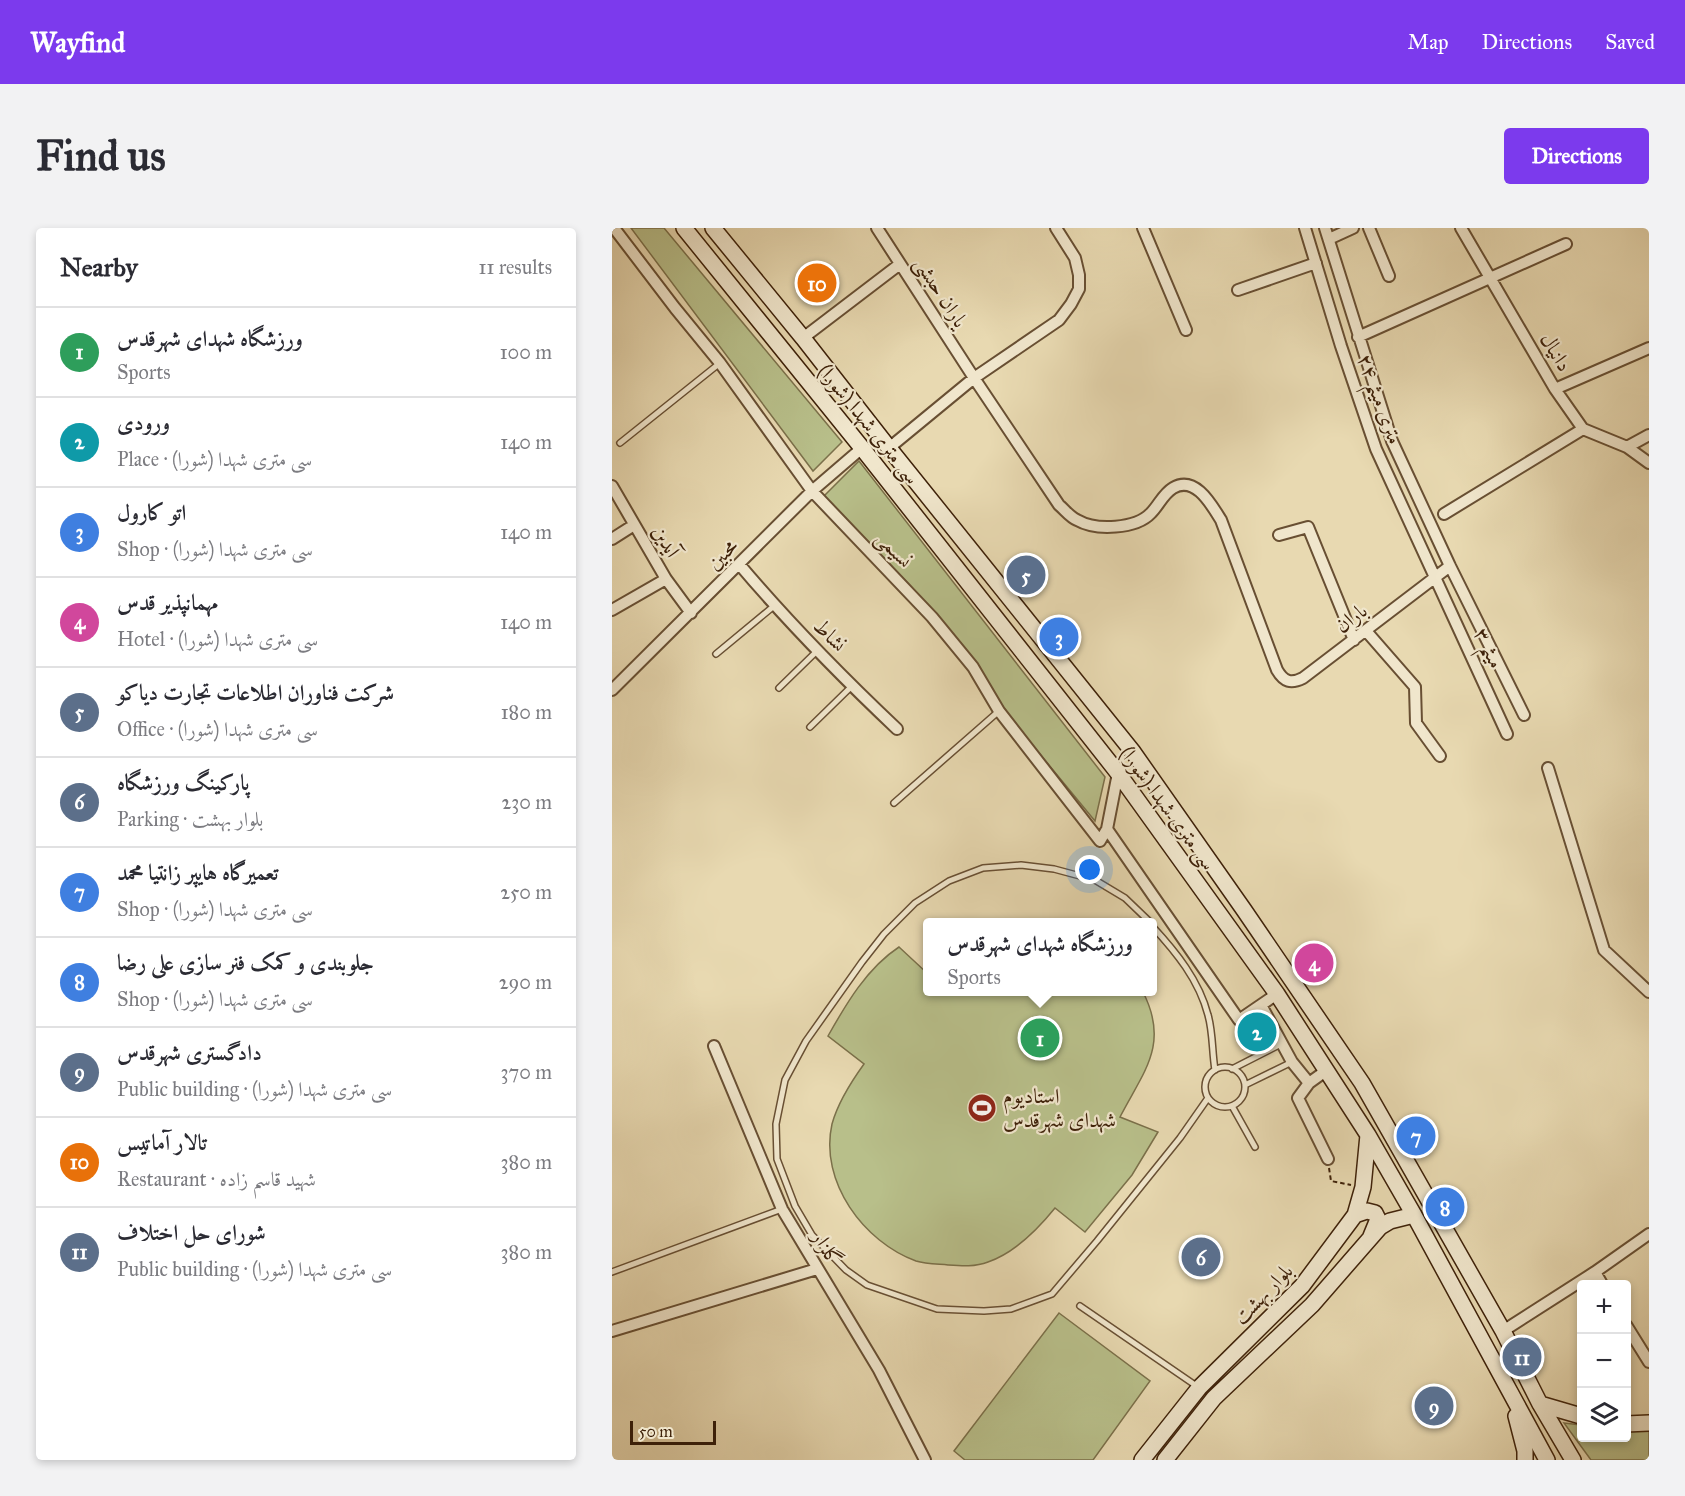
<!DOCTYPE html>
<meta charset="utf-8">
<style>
body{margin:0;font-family:"IM FELL Great Primer",Amiri,serif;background:#f2f2f3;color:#2b2b33}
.controls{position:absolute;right:18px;bottom:18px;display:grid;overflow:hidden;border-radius:6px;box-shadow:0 3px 9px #0003}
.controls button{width:54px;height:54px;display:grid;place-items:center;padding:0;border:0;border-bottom:2px solid #e1e1e2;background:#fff;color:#2b2b33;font:30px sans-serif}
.scale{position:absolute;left:18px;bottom:15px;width:86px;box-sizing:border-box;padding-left:6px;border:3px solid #3e2109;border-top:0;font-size:16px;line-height:21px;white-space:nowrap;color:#3e2109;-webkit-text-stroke:4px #f0e6cc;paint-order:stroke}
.you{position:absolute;left:478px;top:642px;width:21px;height:21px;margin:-15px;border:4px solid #fff;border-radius:50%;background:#1a73e8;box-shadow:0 0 0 9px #1a73e833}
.badge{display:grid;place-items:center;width:39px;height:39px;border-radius:50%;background:#7c3aed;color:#fff;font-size:20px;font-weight:700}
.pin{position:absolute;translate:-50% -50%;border:3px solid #fff;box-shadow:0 2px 6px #0006}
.popup{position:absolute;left:311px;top:690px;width:234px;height:78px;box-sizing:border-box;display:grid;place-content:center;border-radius:6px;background:#fff;filter:drop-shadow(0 2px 4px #0005);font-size:20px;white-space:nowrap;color:#7c7c81}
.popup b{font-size:22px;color:#2b2b33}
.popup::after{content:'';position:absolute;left:50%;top:100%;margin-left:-12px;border:12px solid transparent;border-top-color:#fff}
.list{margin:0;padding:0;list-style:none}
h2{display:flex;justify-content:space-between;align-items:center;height:78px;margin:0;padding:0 24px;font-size:26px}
h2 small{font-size:20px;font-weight:400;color:#7c7c81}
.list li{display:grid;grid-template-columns:39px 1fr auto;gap:18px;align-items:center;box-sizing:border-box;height:90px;padding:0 24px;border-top:2px solid #e1e1e2}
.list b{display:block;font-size:22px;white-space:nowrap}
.list p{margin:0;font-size:20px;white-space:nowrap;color:#7c7c81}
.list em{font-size:20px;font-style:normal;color:#7c7c81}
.icon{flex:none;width:33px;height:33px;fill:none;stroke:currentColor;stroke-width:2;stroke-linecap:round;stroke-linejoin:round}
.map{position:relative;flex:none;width:1037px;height:1232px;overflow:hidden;border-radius:6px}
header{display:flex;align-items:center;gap:36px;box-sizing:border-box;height:84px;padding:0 30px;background:#7c3aed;color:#fff}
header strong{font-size:28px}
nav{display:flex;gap:33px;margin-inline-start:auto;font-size:21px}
.intro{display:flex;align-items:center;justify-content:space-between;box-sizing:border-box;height:144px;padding:0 36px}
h1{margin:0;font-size:42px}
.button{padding:15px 27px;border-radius:6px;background:#7c3aed;color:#fff;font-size:21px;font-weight:700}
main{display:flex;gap:36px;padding:0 36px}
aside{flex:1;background:#fff;border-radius:6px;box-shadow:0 3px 9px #0003}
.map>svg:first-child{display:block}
</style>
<header>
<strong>Wayfind</strong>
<nav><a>Map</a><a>Directions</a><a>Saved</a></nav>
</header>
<div class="intro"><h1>Find us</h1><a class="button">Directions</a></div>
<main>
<aside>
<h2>Nearby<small>11 results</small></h2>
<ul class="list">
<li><span class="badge" style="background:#2e9e5b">1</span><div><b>ورزشگاه شهدای شهرقدس</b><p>Sports</p></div><em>100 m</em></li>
<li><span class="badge" style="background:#0f9aa8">2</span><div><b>ورودی</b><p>Place · سی متری شهدا (شورا)</p></div><em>140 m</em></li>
<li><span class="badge" style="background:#3f7fe0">3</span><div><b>اتو کارول</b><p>Shop · سی متری شهدا (شورا)</p></div><em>140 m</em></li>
<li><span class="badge" style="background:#d1479c">4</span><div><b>مهمانپذیر قدس</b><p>Hotel · سی متری شهدا (شورا)</p></div><em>140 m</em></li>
<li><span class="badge" style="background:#5c6f8a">5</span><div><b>شرکت فناوران اطلاعات تجارت دیاکو</b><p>Office · سی متری شهدا (شورا)</p></div><em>180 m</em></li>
<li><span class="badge" style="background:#5c6f8a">6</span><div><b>پارکینگ ورزشگاه</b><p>Parking · بلوار بهشت</p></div><em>230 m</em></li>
<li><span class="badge" style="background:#3f7fe0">7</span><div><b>تعمیرگاه هایپر زانتیا محمد</b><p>Shop · سی متری شهدا (شورا)</p></div><em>250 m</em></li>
<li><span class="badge" style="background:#3f7fe0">8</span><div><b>جلوبندی و کمک فنر سازی علی رضا</b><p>Shop · سی متری شهدا (شورا)</p></div><em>290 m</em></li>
<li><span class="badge" style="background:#5c6f8a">9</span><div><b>دادگستری شهرقدس</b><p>Public building · سی متری شهدا (شورا)</p></div><em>370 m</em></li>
<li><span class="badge" style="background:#e8710a">10</span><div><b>تالار آماتیس</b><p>Restaurant · شهید قاسم زاده</p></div><em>380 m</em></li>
<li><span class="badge" style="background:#5c6f8a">11</span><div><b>شورای حل اختلاف</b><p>Public building · سی متری شهدا (شورا)</p></div><em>380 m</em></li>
</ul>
</aside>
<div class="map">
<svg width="1037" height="1232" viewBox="0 0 1037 1232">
<rect width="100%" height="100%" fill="#e8d9b1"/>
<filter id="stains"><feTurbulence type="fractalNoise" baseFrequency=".00333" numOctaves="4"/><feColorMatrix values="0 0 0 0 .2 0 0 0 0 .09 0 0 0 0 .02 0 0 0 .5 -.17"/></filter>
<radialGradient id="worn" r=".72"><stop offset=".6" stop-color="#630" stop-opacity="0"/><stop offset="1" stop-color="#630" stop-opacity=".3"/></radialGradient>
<path fill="#b8bf8a" stroke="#7b704a" stroke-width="1.5" d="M19,0h33l178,214 -29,29z
M247,233l246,316 -10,44 -84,-102 -46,-71 -60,-68 -81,-84z
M287,719l28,26 1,19h215c27,53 0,80 -23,125l38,15 -26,43 -47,57 -30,-24c-17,21 -41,45 -67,54 -13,5 -26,4 -40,3 -10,-1 -22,-1 -32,-4 -52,-19 -97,-79 -84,-137 6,-22 19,-42 32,-60l-36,-28c18,-32 39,-68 71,-89z
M447,1085l91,68 -57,79h-128l-11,-9z
M952,1195l17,2v13h45l1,-7h22v29h-58z"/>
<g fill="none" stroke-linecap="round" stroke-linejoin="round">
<g stroke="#684f33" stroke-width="8">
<path id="lane" d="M8,215l100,-80
M104,426l58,-48
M167,460l39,-38
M198,499l42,-41
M282,575l105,-92
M538,694l-25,-24 -30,-18 -41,-11 -33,-4 -38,3 -34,13 -34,22 -31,31 -22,28 -56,79 -21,39 -9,44 1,35 18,47 17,29 34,35 21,15 70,24 47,2 27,-2 41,-15 45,-53 83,-103 28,-40
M540,698c24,26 47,54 56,89 5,17 4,37 7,55
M593 859a20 20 0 1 1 40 0a20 20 0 1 1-40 0Z
M620,841l49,-25
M633,857l47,-23
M620,878l23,41
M0,1044l170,-63
M468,1078l118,81"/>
</g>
<g stroke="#684f33" stroke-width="14">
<path id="street" d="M2,0l61,80 45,55 92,128 120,126 41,50 26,44 101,130 7,-12 11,-56
M265,0l97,150 85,127c6,5 11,12 18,15 19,11 59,9 74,-7 8,-8 12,-19 22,-25 22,-13 38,16 48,32l56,150c7,12 14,14 26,8l147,-112
M531,0l43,102
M693,0l36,118 35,103 131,285
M713,0l67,213 58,125 74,149
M757,0l20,48
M849,0l94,161 28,40 44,18 22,16
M717,11l24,-11
M626,62l78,-27
M746,109l208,-93
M191,110l97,-74
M943,161l94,-41
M1015,219l22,-12
M277,220l85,-70 85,-58 12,-16 8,-15v-14l-4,-17 -19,-30
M0,258l54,93 25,34
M832,286l139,-85
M667,307l29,-8 46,113
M0,311l22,-14
M127,336c49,58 103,113 158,165
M0,382l54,-31
M755,404l48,55 1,36 24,33
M0,462l200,-199 50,-43
M936,540l56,182 45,42
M495,601l132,191 38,-26
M649,777l31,57 17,21
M102,818l68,163 97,161 46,90
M715,842l-18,13 -11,15 30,61
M983,1044l7,12
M1014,1097l23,37
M0,1103l205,-62
M891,1103l92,-59 54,-38"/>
</g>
<g stroke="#3e2109" stroke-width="18">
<path id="secondary" d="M72,0l178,220 256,325 159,221 91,141 46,80 133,245
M101,0l90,110 86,110 244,304 111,158 118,173 141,248 37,73 33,56
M743,987l12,-4 8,2 3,6 -7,17
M928,1176l41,12
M904,1188l9,35v9
M1014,1196l23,-1
M530,1232l57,-72 103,-102 53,-71 8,-28 5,-52
M553,1232l49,-62 98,-93 68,-78 10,-6 24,-6"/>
</g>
<path stroke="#3e2109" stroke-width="2" stroke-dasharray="4.5 3" stroke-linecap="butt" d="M717,940l2,13 20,4"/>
<use href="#lane" stroke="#f0e6cc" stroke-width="5"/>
<use href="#street" stroke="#f0e6cc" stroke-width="10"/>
<use href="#secondary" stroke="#f0e6cc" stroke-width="15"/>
</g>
<defs>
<g id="stadium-disc" transform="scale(1.5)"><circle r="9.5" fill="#8f2418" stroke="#f0e6cc"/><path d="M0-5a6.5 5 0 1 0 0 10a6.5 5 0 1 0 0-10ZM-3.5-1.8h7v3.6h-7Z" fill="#fff"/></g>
</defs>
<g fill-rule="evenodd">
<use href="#stadium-disc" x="370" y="880"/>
</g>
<g text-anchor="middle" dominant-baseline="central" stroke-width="4.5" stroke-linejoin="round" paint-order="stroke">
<g font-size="21" fill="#3e2109" stroke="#f0e6cc">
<text transform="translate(329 64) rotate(57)">یاران حبشی</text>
<text transform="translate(944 124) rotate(59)">دانیال</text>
<text transform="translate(768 171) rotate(70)">۲۴ متری میثم</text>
<text transform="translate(257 196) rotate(51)">سی متری شهدا (شورا)</text>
<text transform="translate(54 313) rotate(59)">آیدین</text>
<text transform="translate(282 321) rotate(46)">نسیمی</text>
<text transform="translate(110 326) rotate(-45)">محبین</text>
<text transform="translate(739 390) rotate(-37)">باران</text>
<text transform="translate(218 407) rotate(46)">نشاط</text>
<text transform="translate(877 420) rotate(65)">میثم ۳</text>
<text transform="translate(556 580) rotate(54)">سی متری شهدا (شورا)</text>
<text transform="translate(215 1020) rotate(59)">گلزار</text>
<text transform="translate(651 1066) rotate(-46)">بلوار بهشت</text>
</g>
<g font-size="21" fill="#3e2109" stroke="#f0e6cc" text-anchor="start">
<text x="391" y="868">استادیوم<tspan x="391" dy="24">شهدای شهرقدس</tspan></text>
</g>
</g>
<rect width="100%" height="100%" filter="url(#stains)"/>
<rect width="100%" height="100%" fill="url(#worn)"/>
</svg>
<div class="controls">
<button>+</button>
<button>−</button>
<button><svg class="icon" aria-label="layers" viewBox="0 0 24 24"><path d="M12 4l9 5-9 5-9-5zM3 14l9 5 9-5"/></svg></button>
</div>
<div class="scale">50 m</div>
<div class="you"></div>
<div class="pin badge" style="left:428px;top:810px;background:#2e9e5b">1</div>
<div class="popup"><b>ورزشگاه شهدای شهرقدس</b>Sports</div>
<div class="pin badge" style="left:645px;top:804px;background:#0f9aa8">2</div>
<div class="pin badge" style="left:447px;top:409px;background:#3f7fe0">3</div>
<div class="pin badge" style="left:702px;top:735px;background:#d1479c">4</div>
<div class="pin badge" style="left:414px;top:347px;background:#5c6f8a">5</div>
<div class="pin badge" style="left:589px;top:1029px;background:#5c6f8a">6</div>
<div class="pin badge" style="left:804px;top:908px;background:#3f7fe0">7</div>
<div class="pin badge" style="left:833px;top:979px;background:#3f7fe0">8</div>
<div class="pin badge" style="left:822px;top:1178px;background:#5c6f8a">9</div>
<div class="pin badge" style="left:205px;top:55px;background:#e8710a">10</div>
<div class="pin badge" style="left:910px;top:1129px;background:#5c6f8a">11</div>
</div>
</main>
